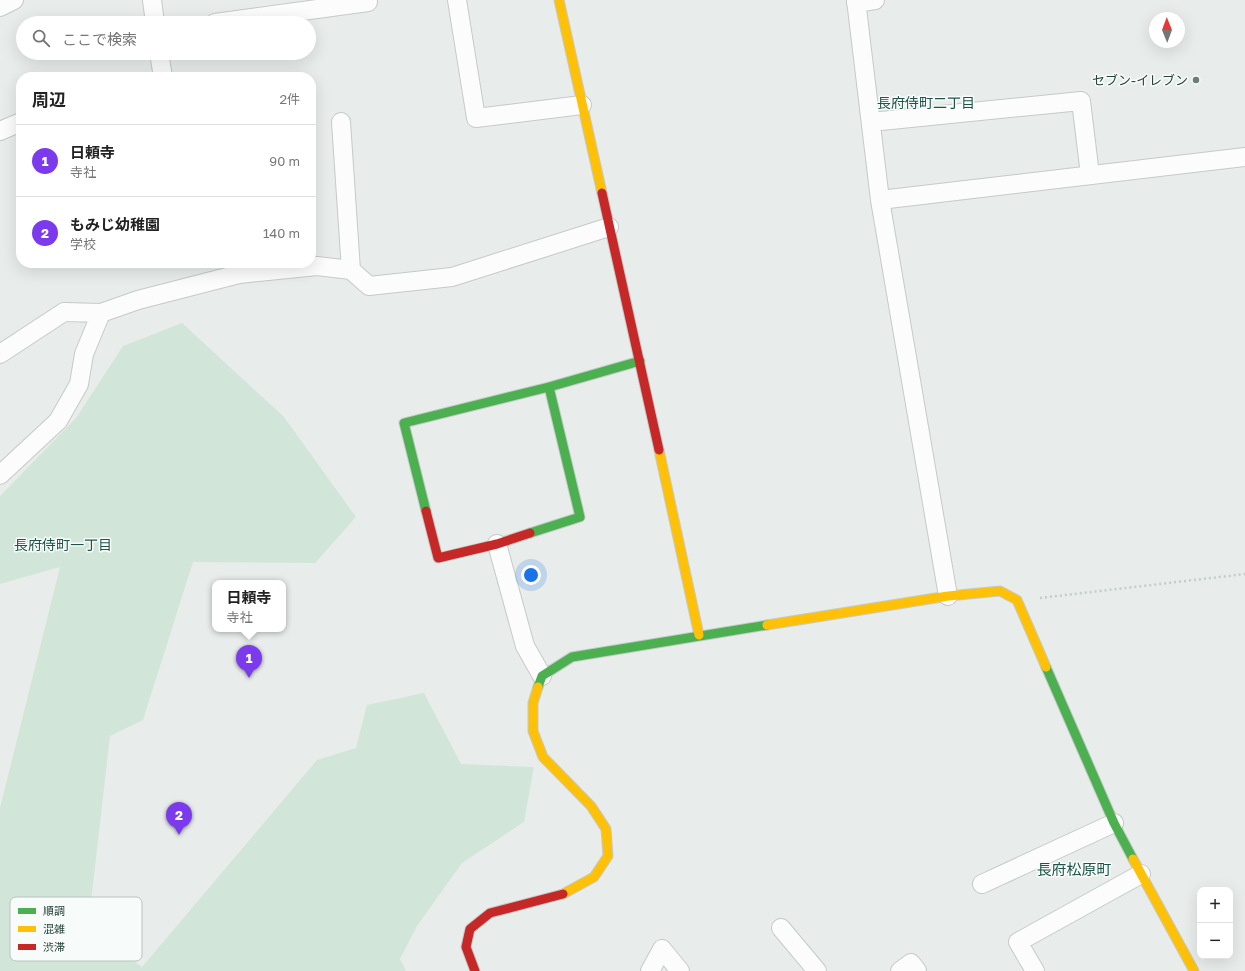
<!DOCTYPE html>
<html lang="ja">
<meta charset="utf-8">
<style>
body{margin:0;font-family:"Golos Text","Noto Sans JP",sans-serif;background:#f2f2f2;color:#222}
.controls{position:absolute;right:12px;bottom:12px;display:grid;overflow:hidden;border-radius:8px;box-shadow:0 4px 16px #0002}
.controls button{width:36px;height:36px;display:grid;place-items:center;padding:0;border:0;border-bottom:1px solid #e0e0e0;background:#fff;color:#222;font:20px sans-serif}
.compass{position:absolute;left:1149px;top:12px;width:36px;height:36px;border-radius:50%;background:#fff;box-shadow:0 4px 16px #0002;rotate:359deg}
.you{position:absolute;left:531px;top:575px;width:14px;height:14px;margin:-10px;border:3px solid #fff;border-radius:50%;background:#1a73e8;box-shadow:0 0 0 6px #1a73e833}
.badge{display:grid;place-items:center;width:26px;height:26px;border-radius:50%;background:#7c3aed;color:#fff;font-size:13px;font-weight:700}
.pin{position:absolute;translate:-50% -33px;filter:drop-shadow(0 1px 2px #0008)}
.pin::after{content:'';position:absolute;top:21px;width:14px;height:12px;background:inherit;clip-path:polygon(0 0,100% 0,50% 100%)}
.popup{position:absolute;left:212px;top:580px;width:74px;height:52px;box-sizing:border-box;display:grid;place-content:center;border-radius:8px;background:#fff;filter:drop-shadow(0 1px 3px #0005);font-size:13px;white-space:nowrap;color:#767676}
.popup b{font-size:15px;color:#222}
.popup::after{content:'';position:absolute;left:50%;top:100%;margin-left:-8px;border:8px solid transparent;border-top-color:#fff}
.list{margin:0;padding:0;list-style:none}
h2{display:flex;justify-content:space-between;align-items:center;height:52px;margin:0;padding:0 16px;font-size:17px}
h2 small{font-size:13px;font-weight:400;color:#767676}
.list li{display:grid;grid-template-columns:26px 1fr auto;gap:12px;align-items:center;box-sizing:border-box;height:72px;padding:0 16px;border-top:1px solid #e0e0e0}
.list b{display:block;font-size:15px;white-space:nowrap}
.list p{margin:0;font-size:13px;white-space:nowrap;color:#767676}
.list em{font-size:13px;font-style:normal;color:#767676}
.icon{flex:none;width:22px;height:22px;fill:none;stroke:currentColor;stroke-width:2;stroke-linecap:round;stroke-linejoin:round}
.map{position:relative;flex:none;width:1245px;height:971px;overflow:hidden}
.search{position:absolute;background:#fff;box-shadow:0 4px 16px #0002;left:16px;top:16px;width:300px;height:44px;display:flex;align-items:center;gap:10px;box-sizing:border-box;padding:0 14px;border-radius:22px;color:#767676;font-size:15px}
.panel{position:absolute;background:#fff;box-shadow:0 4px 16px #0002;left:16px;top:72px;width:300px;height:196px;border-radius:16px}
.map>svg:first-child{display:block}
</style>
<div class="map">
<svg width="1245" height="971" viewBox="0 0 1245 971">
<rect width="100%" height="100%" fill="#e8edeb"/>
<path fill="#d1e6d8" d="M182,323l102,94 72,100 -41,46 -122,-1 -50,158 -33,16 -22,192 54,39 175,-207 39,-12 11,-43 57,-12 37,71 73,3 -10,55 -62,41 -45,63 -17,33 6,12h-406v-163l60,-241 -60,17v-88l76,-78 47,-72z"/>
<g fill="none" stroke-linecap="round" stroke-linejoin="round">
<g stroke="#c5cac8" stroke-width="20">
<path id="street" d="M152,0l3,23
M457,0l19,118 106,-13
M856,0l24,200 68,396
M856,3l19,-3
M0,7l14,-7
M215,23l153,-21 -1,-2
M159,53l4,24
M341,122l10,148
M871,122l210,-21 9,74
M0,131l21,-9
M880,200l365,-43
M0,354l64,-42 37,1 37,-13 101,-26 78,-8 34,4 18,16 83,-9 157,-50
M0,475l58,-54 21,-37 5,-30 17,-41
M497,544l28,102 17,30
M982,884l132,-61
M781,928l36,43
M650,971l12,-22 18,22
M900,971l11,-8 6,8
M1035,971l-17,-29 123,-68"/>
</g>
<g stroke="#c3cbc8" stroke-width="11">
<path id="fast" d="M426,511l-22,-88 145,-36 91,-26
M530,533l50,-16 -31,-130
M1046,667l68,156 19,36
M538,687l4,-11 30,-19 195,-32"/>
</g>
<g stroke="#c3cbc8" stroke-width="11">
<path id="slow" d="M559,0l43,193
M659,450l40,185
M767,625l181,-29 52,-5 17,9 29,67
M538,687l-5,16v28l10,26 48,49 15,23 2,27 -14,21 -31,17
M1133,859l61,112"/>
</g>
<g stroke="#c3cbc8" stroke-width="11">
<path id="jam" d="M602,193l57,257
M426,511l12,47 59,-14 33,-11
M475,971l-9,-24 4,-18 20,-16 73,-19"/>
</g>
<path stroke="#c3ccca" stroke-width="2.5" stroke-dasharray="2 3" stroke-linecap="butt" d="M1040,598l205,-24"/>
<use href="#street" stroke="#fcfcfc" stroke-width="18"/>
<use href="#fast" stroke="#4caf50" stroke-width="9"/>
<use href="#slow" stroke="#ffc107" stroke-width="9"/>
<use href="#jam" stroke="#c62828" stroke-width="9"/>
</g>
<circle fill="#697e78" stroke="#f7fbf9" stroke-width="1.5" cx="1196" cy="80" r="4"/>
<g text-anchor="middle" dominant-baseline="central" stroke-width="3" stroke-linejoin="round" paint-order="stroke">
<g font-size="13" fill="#24423a" stroke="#f7fbf9" text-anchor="end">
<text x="1188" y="80">セブン-イレブン</text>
</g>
<g font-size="14" fill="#1f5548" stroke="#f7fbf9">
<text x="926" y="102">長府侍町二丁目</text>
<text x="63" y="544">長府侍町一丁目</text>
</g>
<g font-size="15" fill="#1f5548" stroke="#f7fbf9">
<text x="1074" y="869">長府松原町</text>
</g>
</g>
<rect x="10" y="897" width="132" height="64" rx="6" fill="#f7fbf9" stroke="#b8c4c0" stroke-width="1"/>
<rect x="18" y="908" width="18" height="6" fill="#4caf50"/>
<rect x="18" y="926" width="18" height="6" fill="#ffc107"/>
<rect x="18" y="944" width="18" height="6" fill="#c62828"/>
<g font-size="11" fill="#24423a">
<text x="43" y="915">順調</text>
<text x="43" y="933">混雑</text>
<text x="43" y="951">渋滞</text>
</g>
</svg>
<div class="controls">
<button>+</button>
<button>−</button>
</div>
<svg class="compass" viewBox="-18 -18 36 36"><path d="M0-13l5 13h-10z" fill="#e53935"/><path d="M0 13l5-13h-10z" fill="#767676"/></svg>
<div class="you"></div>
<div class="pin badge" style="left:249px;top:678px">1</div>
<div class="popup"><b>日頼寺</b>寺社</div>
<div class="pin badge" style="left:179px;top:835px">2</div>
<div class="search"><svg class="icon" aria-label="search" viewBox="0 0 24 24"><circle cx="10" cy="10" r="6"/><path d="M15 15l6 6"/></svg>ここで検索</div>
<section class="panel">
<h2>周辺<small>2件</small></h2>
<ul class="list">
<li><span class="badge">1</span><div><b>日頼寺</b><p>寺社</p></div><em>90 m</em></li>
<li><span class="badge">2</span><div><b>もみじ幼稚園</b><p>学校</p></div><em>140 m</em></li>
</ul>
</section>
</div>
